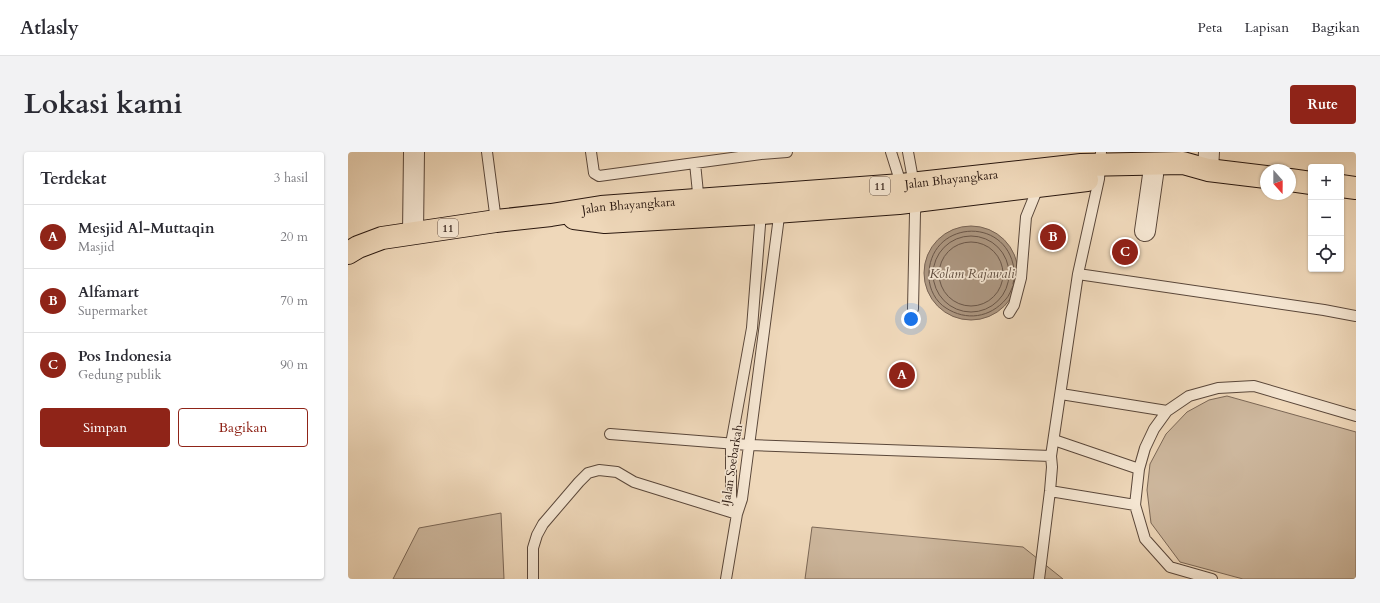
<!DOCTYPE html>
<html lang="id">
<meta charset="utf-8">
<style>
body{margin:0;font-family:Cardo,serif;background:#f2f2f3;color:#2b2b33}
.controls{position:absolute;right:12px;top:12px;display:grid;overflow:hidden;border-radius:4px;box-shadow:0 1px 3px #0004}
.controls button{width:36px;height:36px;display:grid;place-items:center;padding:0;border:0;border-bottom:1px solid #e1e1e2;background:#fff;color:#2b2b33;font:20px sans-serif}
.compass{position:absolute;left:912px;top:12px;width:36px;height:36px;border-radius:50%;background:#fff;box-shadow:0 1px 3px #0004;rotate:159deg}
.you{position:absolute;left:563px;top:167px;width:14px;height:14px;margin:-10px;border:3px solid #fff;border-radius:50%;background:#1a73e8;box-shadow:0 0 0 6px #1a73e833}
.badge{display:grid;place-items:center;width:26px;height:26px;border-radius:50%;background:#8f2418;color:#fff;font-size:13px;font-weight:700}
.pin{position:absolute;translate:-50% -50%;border:2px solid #fff;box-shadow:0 1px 4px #0006}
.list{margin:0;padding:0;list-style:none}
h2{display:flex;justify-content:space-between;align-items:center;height:52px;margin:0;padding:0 16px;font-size:17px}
h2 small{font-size:13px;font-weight:400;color:#7c7c81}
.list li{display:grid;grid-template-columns:26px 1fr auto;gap:12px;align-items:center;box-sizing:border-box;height:64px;padding:0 16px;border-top:1px solid #e1e1e2}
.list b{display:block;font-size:15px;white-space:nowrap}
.list p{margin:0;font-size:13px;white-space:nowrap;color:#7c7c81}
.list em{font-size:13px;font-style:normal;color:#7c7c81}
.actions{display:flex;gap:8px;padding:12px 16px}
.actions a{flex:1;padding:9px 0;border:1px solid #8f2418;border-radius:4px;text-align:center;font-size:14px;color:#8f2418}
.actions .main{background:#8f2418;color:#fff}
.icon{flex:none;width:22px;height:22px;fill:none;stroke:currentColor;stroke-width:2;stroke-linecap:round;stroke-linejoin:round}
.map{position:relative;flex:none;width:1008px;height:427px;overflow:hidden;border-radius:4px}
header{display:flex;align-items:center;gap:24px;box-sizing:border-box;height:56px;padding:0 20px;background:#fff;border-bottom:1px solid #e1e1e2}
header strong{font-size:19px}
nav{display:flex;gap:22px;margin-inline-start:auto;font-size:14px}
.intro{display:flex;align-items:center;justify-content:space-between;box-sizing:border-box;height:96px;padding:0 24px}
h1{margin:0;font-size:28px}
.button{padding:10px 18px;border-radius:4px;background:#8f2418;color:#fff;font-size:14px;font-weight:700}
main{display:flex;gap:24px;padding:0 24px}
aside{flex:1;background:#fff;border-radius:4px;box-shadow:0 1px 3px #0004}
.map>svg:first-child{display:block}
</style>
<header>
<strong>Atlasly</strong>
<nav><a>Peta</a><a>Lapisan</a><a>Bagikan</a></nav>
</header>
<div class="intro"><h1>Lokasi kami</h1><a class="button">Rute</a></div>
<main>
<aside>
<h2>Terdekat<small>3 hasil</small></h2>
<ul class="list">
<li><span class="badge">A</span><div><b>Mesjid Al-Muttaqin</b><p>Masjid</p></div><em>20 m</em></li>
<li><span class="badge">B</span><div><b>Alfamart</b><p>Supermarket</p></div><em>70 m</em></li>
<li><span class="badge">C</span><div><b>Pos Indonesia</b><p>Gedung publik</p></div><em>90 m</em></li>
</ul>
<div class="actions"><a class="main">Simpan</a><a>Bagikan</a></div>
</aside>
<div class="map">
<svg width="1008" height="427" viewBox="0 0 1008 427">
<rect width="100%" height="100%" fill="#efd8ba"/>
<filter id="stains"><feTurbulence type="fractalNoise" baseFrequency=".005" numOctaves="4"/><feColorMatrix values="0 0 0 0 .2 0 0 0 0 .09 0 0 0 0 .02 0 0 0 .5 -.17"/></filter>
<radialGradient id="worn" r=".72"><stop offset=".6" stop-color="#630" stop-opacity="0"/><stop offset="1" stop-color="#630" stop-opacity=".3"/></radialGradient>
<path fill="#cdb79d" stroke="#7b6756" d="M879,244l129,36v147h-113l-63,-17 -29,-39 -4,-33 3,-26 16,-30 21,-22 22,-12z
M153,361l3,66h-111l26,-51z
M464,375l211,20 40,32h-258z"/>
<path fill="#ac9680" stroke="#786353" d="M576 121a47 47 0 1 1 94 0a47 47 0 1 1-94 0Z"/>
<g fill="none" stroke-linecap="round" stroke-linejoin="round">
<path stroke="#6a5648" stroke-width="1" d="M585 122a38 38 0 1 1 76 0a38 38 0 1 1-76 0Z
M591 122a32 32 0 1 1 64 0a32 32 0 1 1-64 0Z
M665,134c-2,4 -4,10 -7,13 -16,19 -40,22 -60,9 -10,-6 -17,-19 -17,-31 -2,-56 77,-63 85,-8 1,5 0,10 -1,15"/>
<g stroke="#5a473a" stroke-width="12">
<path id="service" d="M139,0l9,69
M243,0l3,21 5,3 162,-22 26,-2
M543,0l11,35
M560,0l9,49 -2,12 -2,96
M347,11l4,40
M730,122l246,36 32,6
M661,161l5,-8 7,-27 5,-61 13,-32
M713,242l106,17
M262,282l139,11 302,11 27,-182 21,-95 2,-27
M706,288l85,29
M702,339l85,14 10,34 25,28 42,12
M787,353l4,-36 6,-21 9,-19 13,-18 22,-15 29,-8 36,-2 102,30
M389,362l-6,-17v-53l21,-116 9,-116
M185,427v-31l4,-13 6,-11 36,-42 9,-9 11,-3 18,2 17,10 103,32
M378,427l11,-65 5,-15 38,-290
M691,427l11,-88 2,-24 -1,-11"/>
</g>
<g stroke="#5a473a" stroke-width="22">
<path id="minor" d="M860,18l1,-18
M797,79l8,-56
M65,81l1,-81"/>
</g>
<g stroke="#29170f" stroke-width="24">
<g id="trunk">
<path d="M942,28l21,3"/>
<path d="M993,34l15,2"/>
<path d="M226,66l31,4 156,-9 138,-10 188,-23"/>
<path id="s1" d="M0,101l10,-6 24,-9 114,-17 55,-6 50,-8 300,-22 180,-20 102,-2 25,7 58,7"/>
</g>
</g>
<use href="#service" stroke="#f5e6d2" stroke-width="10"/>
<use href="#minor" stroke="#f5e6d2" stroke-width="20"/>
<use href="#trunk" stroke="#efd8ba" stroke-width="22"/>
</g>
<g text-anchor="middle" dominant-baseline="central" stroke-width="3.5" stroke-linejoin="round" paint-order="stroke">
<g fill="#f5e6d2" stroke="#66554a" stroke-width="1">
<rect x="522" y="25" width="20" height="18" rx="3"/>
<rect x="90" y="67" width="20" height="18" rx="3"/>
</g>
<g font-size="11" font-weight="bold" fill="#29170f">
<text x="532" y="34">11</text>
<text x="100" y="76">11</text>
</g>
<g font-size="12" fill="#29170f" stroke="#f5e6d2">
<text stroke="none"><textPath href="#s1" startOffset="610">Jalan Bhayangkara</textPath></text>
<text stroke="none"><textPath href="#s1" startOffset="286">Jalan Bhayangkara</textPath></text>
<text transform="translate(384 312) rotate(-81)">Jalan Soebarkah</text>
</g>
<g font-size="13" font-style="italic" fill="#5d4a3c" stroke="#f5e6d2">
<text x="624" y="122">Kolam Rajawali</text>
</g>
</g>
<rect width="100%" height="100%" filter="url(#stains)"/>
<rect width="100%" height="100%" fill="url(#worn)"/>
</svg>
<div class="controls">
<button>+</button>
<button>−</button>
<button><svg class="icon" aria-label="locate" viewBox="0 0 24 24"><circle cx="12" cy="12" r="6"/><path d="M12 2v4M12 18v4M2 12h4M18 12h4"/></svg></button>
</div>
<svg class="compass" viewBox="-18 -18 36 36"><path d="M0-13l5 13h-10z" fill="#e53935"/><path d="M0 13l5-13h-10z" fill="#7c7c81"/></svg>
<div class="you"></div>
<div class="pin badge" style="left:554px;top:223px">A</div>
<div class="pin badge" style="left:705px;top:85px">B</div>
<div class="pin badge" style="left:777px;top:100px">C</div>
</div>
</main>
